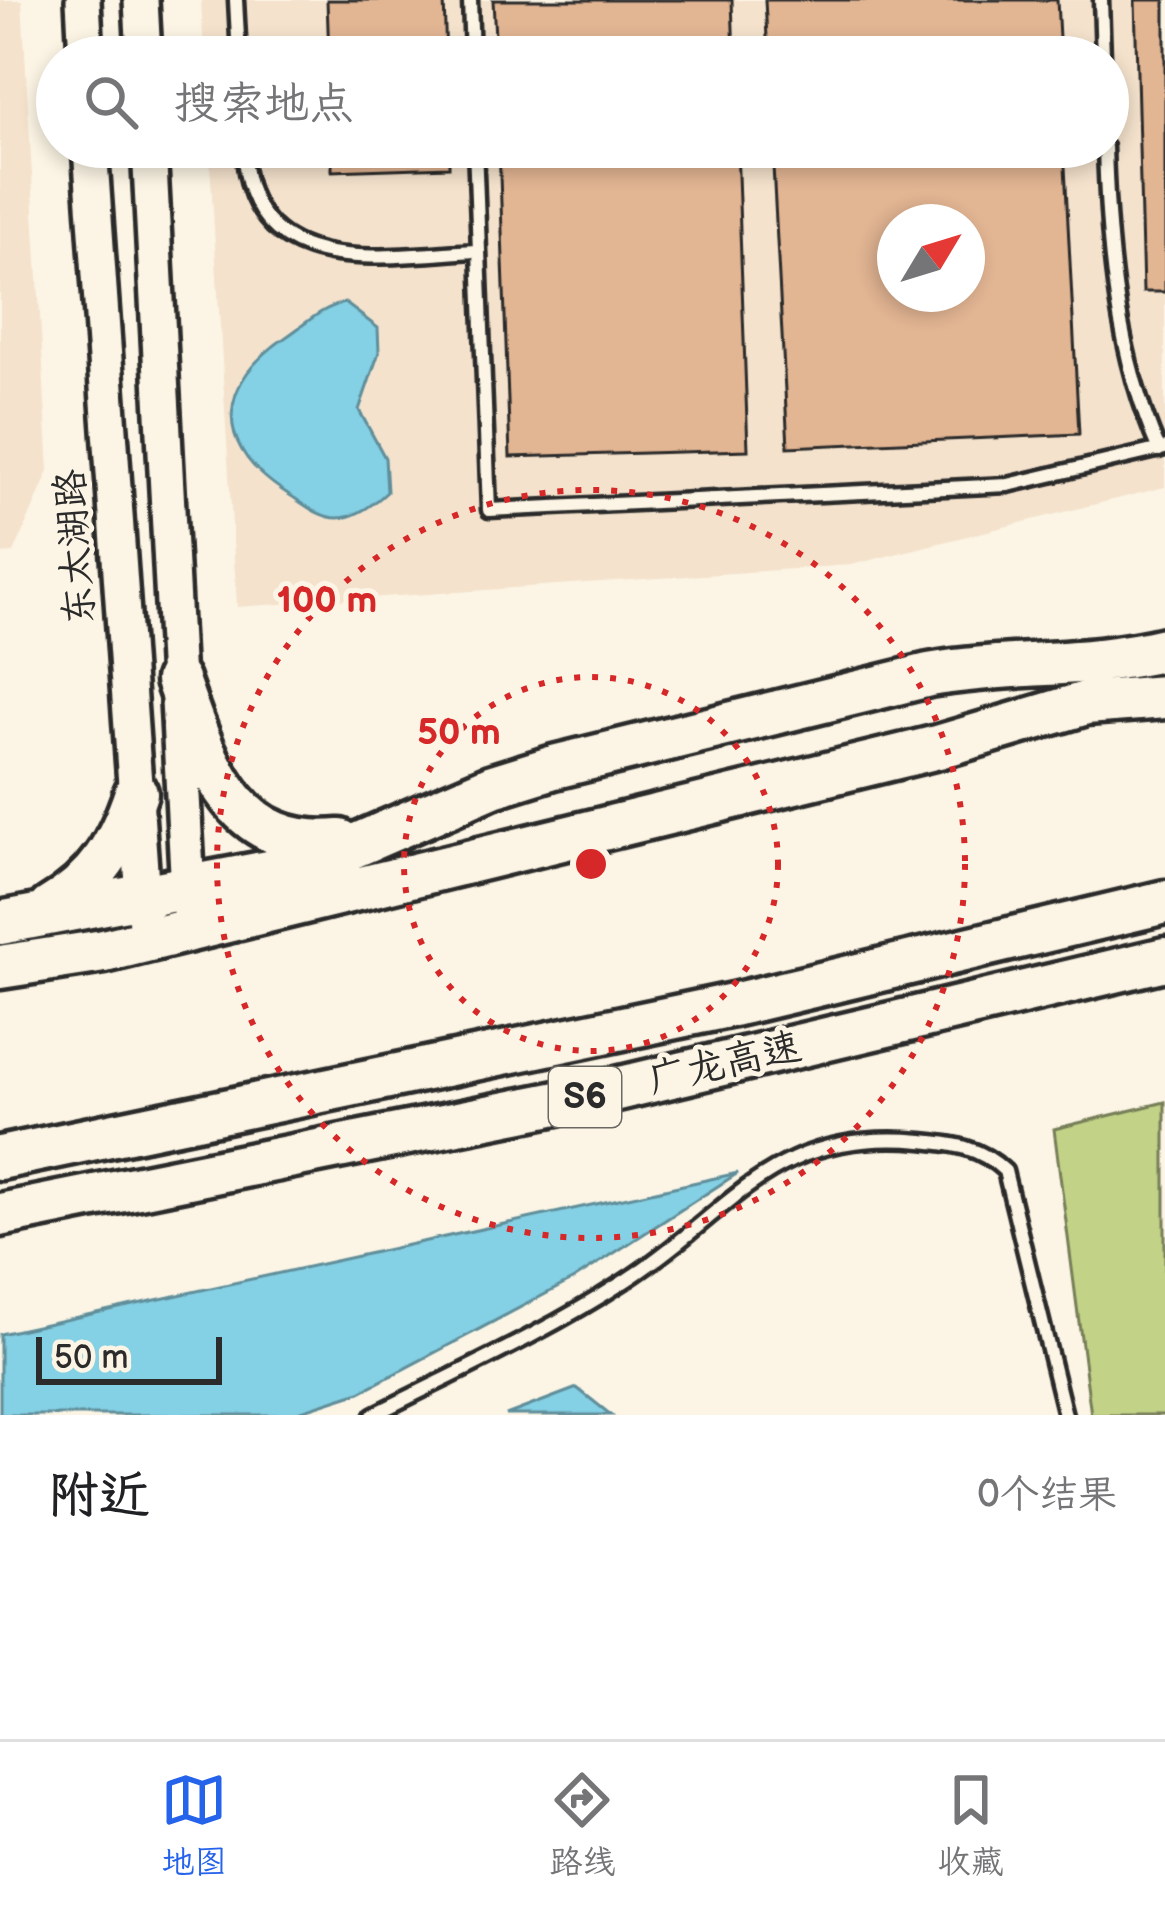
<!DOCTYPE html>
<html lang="zh">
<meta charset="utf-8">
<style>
body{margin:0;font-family:"Balsamiq Sans","LXGW WenKai TC",sans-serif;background:#f6f6f6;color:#202124}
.compass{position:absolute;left:877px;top:204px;width:108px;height:108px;border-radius:50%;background:#fff;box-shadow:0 6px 18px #0003;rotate:52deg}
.scale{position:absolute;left:36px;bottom:30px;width:186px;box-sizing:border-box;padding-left:12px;border:6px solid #2b2b2b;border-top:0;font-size:33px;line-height:42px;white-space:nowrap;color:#2b2b2b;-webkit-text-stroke:9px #fcf5e5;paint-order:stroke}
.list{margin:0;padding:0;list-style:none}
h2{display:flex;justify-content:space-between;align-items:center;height:156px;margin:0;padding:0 48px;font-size:51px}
h2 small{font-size:39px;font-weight:400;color:#757577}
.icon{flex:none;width:66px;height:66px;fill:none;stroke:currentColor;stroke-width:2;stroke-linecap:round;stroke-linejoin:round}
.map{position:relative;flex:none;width:1165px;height:1415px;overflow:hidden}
.search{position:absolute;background:#fff;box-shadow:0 6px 18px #0003;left:36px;right:36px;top:36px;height:132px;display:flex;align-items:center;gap:30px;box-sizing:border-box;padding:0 42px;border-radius:66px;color:#757577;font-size:45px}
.sheet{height:324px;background:#fff}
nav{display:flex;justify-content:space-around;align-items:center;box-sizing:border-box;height:168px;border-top:3px solid #e0e0e0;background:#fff;font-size:33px;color:#757577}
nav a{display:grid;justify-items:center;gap:6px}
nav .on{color:#2563eb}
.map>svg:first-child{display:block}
</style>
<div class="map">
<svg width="1165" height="1415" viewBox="0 0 1165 1415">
<rect width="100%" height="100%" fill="#fcf5e5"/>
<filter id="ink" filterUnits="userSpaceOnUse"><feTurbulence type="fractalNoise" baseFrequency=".00833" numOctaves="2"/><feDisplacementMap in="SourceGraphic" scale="24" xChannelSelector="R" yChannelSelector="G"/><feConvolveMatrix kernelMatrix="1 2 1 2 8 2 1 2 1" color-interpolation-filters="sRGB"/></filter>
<g filter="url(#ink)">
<path fill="#f4e2cc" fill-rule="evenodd" d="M0,0h22l27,471 -35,82 -14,1z
M201,0h964v487l-314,78 -614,42 -28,-460h899v-90h-904zM895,222h72v72h-72z"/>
<path fill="#c2d286" stroke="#767e58" stroke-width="3" d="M1165,1102v313h-74l-37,-286z"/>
<path fill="#84d0e4" stroke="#608e9a" stroke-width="3" d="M345,303l33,25 1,24 -20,58 26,48 2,34c-12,11 -32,26 -49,26 -19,0 -35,-15 -50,-24 -77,-49 -72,-111 1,-159 19,-13 33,-28 56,-32z
M738,1173l-164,106 -214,113 -71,23h-289v-81z
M577,1388l34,27h-105z"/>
<path fill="#e2b593" stroke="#2b2b2b" stroke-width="3" fill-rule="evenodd" d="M327,0h117l2,57h-117z
M493,0h239l2,57h-238z
M765,0h292l3,57h-292z
M1135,0h30v292h-22z
M332,147h117v20l-117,4z
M499,147h238l11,303 -238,7z
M772,147h292l15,287 -291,13zM895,222h72v72h-72z"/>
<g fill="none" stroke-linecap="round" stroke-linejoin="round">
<g stroke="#2b2b2b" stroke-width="21">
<path id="service" d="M236,0l3,57
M470,0l2,57
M1101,0l2,57
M243,147c7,138 138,108 236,104
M475,147l14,363 519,-25 157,-37
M1105,147c3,104 12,207 54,303
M373,1415c85,-43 172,-82 252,-134 109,-70 146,-154 297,-140 33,3 58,6 83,30l60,244"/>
</g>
<g stroke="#2b2b2b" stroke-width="42">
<path id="secondary" d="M83,0l3,57
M141,0l3,57
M90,147l56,793
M149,147l40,763"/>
</g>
<g stroke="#2b2b2b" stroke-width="51">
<path id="motorway" d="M177,680c30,85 56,171 163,161
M50,908c47,-27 69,-64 86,-115
M0,923l315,-60 178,-77 61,-19 375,-92c79,-14 158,-7 236,-26
M0,967l104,-16 834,-204 148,-44 79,-6
M0,1158l733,-153 432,-103
M0,1215l562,-113 603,-143"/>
</g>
<use href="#service" stroke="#fcf5e5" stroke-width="12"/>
<use href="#secondary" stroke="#fcf5e5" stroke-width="33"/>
<use href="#motorway" stroke="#fcf5e5" stroke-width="42"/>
</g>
</g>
<g fill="none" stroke="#d62828" stroke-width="6" stroke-dasharray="6 12">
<circle cx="591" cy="864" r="187"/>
<circle cx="591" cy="864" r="374"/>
</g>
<g text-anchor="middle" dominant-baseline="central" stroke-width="10" stroke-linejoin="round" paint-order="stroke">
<rect fill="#fcf5e5" stroke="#6a6863" stroke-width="3" x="549" y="1067" width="72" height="60" rx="9"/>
<g font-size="36" font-weight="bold" fill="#2b2b2b">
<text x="585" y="1097">S6</text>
</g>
<g font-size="39" fill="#2b2b2b" stroke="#fcf5e5">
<text transform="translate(76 547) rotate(-94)">东太湖路</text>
<text transform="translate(725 1064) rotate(-13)">广龙高速</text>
</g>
</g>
<circle cx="591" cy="864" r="18" fill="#d62828" stroke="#fcf5e5" stroke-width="6"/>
<g font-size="36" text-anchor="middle" font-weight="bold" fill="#d62828" stroke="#fcf5e5" stroke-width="10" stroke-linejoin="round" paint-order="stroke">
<text x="327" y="612">100 m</text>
<text x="459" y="744">50 m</text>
</g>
</svg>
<svg class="compass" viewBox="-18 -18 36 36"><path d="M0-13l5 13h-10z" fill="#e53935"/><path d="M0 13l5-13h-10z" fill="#757577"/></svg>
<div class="scale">50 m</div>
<div class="search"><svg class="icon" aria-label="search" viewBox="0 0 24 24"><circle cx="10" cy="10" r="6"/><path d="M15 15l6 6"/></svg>搜索地点</div>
</div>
<section class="sheet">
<h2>附近<small>0个结果</small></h2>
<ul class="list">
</ul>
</section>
<nav>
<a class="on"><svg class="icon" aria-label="map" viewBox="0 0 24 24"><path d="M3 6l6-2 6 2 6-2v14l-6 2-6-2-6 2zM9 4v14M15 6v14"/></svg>地图</a>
<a><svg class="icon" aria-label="directions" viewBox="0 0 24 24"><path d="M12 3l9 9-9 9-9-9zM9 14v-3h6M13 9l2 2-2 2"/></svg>路线</a>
<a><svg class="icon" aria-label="saved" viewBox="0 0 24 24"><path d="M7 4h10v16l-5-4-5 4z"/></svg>收藏</a>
</nav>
